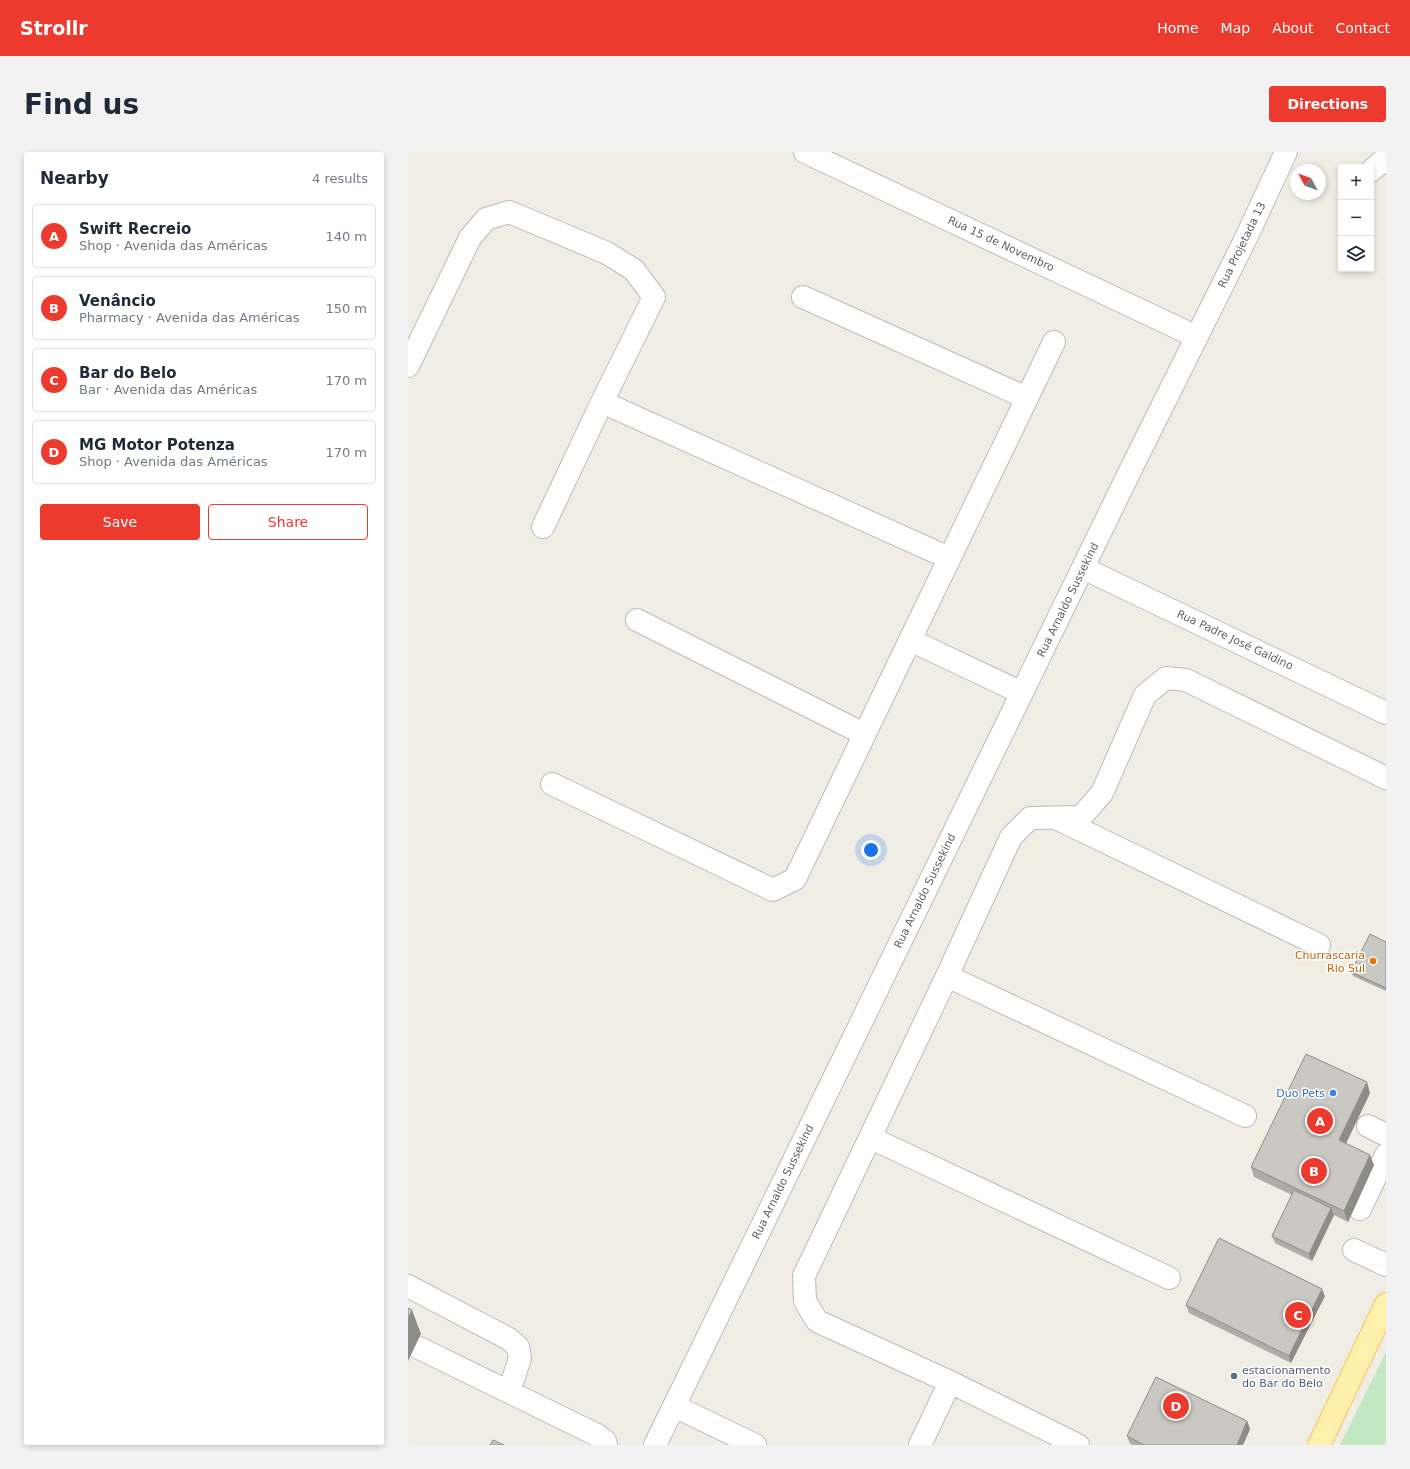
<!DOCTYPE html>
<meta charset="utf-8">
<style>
body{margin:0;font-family:"DejaVu Sans",sans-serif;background:#f2f2f3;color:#1f2937}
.controls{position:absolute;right:12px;top:12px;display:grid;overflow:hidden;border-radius:4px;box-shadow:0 2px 6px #0003}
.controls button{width:36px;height:36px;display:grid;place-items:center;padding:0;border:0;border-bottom:1px solid #e0e1e3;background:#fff;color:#1f2937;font:20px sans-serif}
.compass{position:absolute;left:882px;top:12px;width:36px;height:36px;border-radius:50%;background:#fff;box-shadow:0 2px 6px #0003;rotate:311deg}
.you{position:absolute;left:463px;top:698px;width:14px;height:14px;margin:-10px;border:3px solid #fff;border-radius:50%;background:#1a73e8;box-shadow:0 0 0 6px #1a73e833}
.badge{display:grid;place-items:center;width:26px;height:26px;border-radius:50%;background:#ec3a2f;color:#fff;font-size:13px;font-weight:700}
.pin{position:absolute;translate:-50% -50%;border:2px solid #fff;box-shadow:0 1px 4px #0006}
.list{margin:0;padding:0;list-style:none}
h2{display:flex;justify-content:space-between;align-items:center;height:52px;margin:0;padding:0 16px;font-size:17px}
h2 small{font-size:13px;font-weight:400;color:#747a83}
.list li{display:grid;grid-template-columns:26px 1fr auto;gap:12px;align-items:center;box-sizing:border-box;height:64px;margin:0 8px 8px;padding:0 8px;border:1px solid #e0e1e3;border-radius:4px}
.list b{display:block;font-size:15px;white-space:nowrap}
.list p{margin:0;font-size:13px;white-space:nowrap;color:#747a83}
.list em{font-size:13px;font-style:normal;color:#747a83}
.actions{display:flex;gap:8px;padding:12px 16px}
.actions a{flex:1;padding:9px 0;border:1px solid #ec3a2f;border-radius:4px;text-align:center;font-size:14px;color:#ec3a2f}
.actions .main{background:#ec3a2f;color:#fff}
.icon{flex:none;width:22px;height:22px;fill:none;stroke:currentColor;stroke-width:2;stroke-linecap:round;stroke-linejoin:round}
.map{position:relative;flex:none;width:978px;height:1293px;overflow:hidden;border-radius:4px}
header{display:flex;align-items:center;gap:24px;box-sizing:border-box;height:56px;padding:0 20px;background:#ec3a2f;color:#fff}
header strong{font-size:19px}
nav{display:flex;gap:22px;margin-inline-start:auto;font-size:14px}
.intro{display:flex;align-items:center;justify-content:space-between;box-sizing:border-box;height:96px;padding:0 24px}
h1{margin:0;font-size:28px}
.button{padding:10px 18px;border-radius:4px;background:#ec3a2f;color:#fff;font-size:14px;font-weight:700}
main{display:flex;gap:24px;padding:0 24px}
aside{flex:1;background:#fff;border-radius:4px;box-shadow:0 2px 6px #0003}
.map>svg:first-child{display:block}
</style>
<header>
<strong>Strollr</strong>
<nav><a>Home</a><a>Map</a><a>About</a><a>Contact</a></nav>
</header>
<div class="intro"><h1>Find us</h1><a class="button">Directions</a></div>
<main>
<aside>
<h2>Nearby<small>4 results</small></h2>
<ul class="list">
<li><span class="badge">A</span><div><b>Swift Recreio</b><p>Shop · Avenida das Américas</p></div><em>140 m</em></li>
<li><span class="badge">B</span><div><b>Venâncio</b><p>Pharmacy · Avenida das Américas</p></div><em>150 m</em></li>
<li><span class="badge">C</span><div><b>Bar do Belo</b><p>Bar · Avenida das Américas</p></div><em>170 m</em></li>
<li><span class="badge">D</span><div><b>MG Motor Potenza</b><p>Shop · Avenida das Américas</p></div><em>170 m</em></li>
</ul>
<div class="actions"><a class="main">Save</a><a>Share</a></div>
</aside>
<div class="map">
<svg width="978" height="1293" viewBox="0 0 978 1293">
<rect width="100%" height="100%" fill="#f0ede5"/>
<path fill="#c2e7c2" d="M978,1200v89l-1,4h-45z"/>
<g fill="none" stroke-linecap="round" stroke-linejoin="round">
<g stroke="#b8bbbf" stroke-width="24">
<path id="minor" d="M397,0l392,185
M963,19l15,-13
M395,145l224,101 -117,242
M0,214l62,-128 16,-19 23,-7 98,41 27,17 20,27 -52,105
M619,246l27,-56
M135,375l59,-125 347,156
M675,416l303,145
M229,468l227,114
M144,632l221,106 22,-11 115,-239 112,53
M650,667l261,126
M539,824l298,140
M960,974l18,9
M463,986l298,140
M952,1057l26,-54
M946,1098l32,15
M0,1134l101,53 9,8 2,11 -11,34
M11,1196l178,87 8,6 1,4
M542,1230l128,63
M266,1254l81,39
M247,1293l477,-978 114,-229 40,-86
M512,1293l30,-63 -133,-61 -12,-20 -1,-25 143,-300 64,-139 19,-19 51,-1 21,-24 43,-98 21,-17 20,2 200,98"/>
</g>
<g stroke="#f4c55a" stroke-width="24">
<path id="major" d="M911,1293l67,-141"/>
</g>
<use href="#minor" stroke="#fff" stroke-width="22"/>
<use href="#major" stroke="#fff0ab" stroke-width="22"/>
</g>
<path fill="#aeaca7" d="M978,790v49l-33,-15 -2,-4z
M962,941l-24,50 28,22 -26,57 -14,-7 -22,46 -37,-18 -3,-7 20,-41 -38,-18 -3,-10z
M917,1144l-34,67 -102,-50 -3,-8z
M839,1269l3,8 -7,16h-110l-3,-1 -3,-8z"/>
<path fill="#8d8c88" d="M959,930l3,11 -27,57 -4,-10z
M962,1003l4,10 -26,57 -4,-11z
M923,1056l3,7 -22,46 -3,-7z
M914,1137l3,7 -34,67 -2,-7z
M4,1158l9,24 -13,27v-42z
M839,1269l3,8 -7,16h-6z"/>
<path fill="#cac8c2" stroke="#8d8c88" d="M962,782l16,8v46l-35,-16z
M898,902l61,28 -28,58 31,15 -26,56 -93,-44z
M886,1038l37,18 -22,46 -37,-18z
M811,1086l103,51 -33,67 -103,-51z
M0,1156l4,2 -4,9z
M748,1225l91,44 -10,24h-93l-17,-9z
M85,1288l11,5h-14z"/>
<circle fill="#e8710a" stroke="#fff" stroke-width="1.5" cx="965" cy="809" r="4"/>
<circle fill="#3f7fe0" stroke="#fff" stroke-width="1.5" cx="925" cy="941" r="4"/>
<circle fill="#5c6f8a" stroke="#fff" stroke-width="1.5" cx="826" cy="1224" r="4"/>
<g text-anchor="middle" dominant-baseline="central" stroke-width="3" stroke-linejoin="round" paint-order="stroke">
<g font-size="11" fill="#5d6166" stroke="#fff">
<text transform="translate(593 92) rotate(25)">Rua 15 de Novembro</text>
<text transform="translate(834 93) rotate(-64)">Rua Projetada 13</text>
<text transform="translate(660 448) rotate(-64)">Rua Arnaldo Sussekind</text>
<text transform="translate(827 488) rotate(25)">Rua Padre José Galdino</text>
<text transform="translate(517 739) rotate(-64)">Rua Arnaldo Sussekind</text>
<text transform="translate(375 1030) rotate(-64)">Rua Arnaldo Sussekind</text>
</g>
<g font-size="11" fill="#c56008" stroke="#fff" text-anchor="end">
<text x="957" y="803">Churrascaria<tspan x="957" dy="13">Rio Sul</tspan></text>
</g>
<g font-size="11" fill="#366cbe" stroke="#fff" text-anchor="end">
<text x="917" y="941">Duo Pets</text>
</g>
<g font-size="11" fill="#4e5e75" stroke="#fff" text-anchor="start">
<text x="834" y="1218">estacionamento<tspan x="834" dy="13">do Bar do Belo</tspan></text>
</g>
</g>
</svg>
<div class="controls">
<button>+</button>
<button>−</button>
<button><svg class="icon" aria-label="layers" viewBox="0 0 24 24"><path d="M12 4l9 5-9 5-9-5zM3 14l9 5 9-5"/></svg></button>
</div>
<svg class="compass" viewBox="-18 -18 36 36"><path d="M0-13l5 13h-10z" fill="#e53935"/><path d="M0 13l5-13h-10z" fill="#747a83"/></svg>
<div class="you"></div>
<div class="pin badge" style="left:912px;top:969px">A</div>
<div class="pin badge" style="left:906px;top:1019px">B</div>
<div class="pin badge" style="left:890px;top:1163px">C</div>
<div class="pin badge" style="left:768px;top:1254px">D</div>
</div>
</main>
